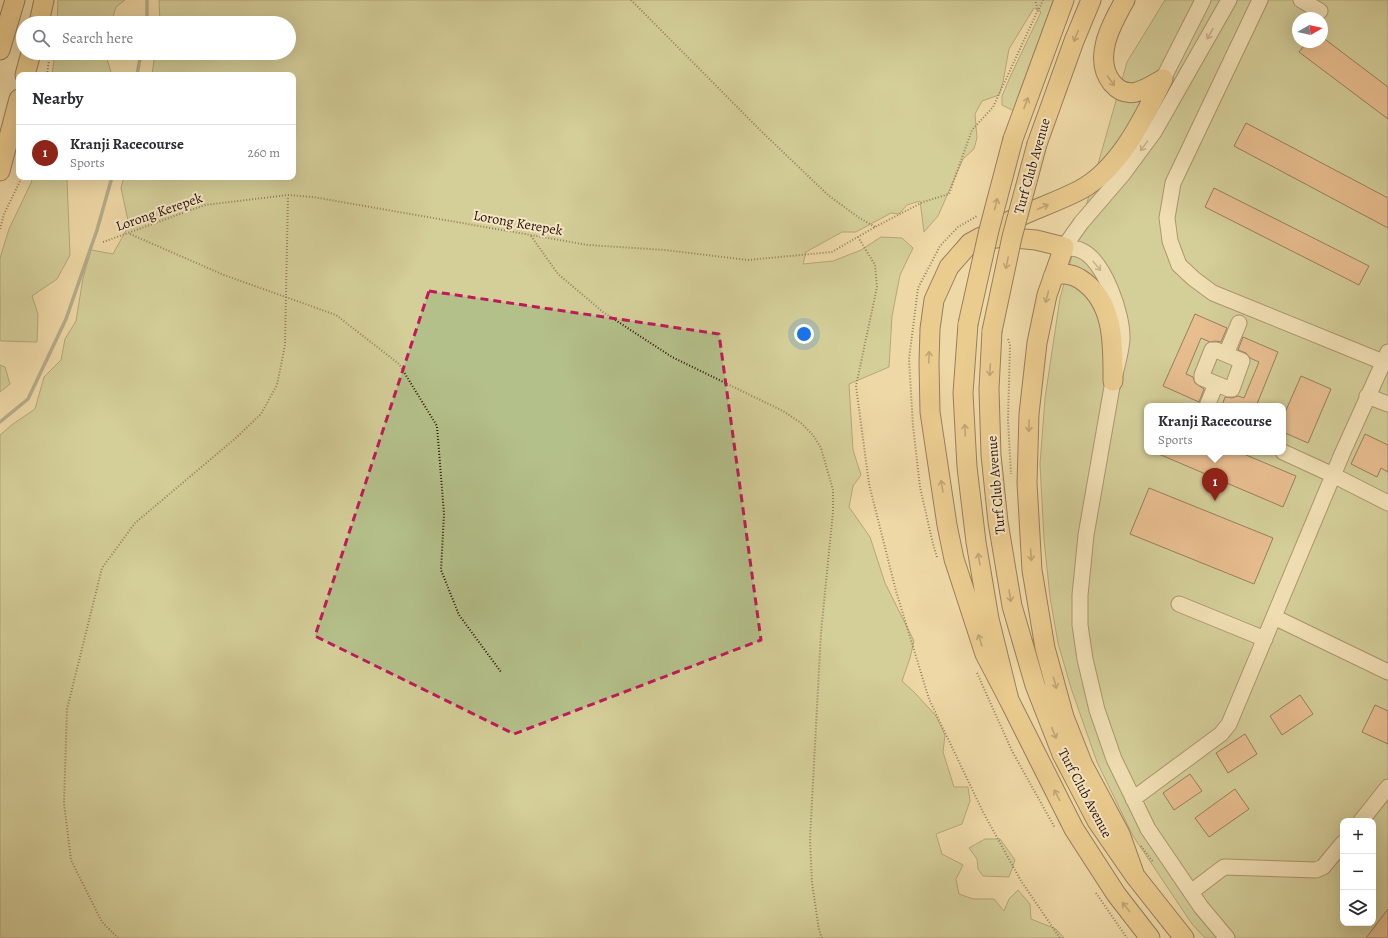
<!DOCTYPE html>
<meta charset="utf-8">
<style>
body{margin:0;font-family:Alegreya,serif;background:#f7f7f7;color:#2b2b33}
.controls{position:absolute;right:12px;bottom:12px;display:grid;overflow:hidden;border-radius:8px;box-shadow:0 4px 16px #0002}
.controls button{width:36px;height:36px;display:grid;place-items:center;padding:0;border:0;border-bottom:1px solid #e1e1e2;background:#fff;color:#2b2b33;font:20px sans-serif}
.compass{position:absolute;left:1292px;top:12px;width:36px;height:36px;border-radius:50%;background:#fff;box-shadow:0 4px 16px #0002;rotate:81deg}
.you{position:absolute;left:804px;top:334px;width:14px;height:14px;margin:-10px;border:3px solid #fff;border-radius:50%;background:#1a73e8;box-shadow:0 0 0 6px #1a73e833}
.badge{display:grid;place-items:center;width:26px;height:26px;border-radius:50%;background:#8f2418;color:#fff;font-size:13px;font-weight:700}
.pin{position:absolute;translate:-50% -33px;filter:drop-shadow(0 1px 2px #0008)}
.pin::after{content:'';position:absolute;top:21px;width:14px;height:12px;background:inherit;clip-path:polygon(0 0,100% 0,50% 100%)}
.popup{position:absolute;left:1144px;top:403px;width:142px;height:52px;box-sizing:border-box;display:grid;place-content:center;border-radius:8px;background:#fff;filter:drop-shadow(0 1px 3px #0005);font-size:13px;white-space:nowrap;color:#7c7c81}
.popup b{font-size:15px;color:#2b2b33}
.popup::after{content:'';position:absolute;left:50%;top:100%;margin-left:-8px;border:8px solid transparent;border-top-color:#fff}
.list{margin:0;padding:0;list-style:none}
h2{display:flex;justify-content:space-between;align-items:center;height:52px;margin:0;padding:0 16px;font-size:17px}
h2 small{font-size:13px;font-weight:400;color:#7c7c81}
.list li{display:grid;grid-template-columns:26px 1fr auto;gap:12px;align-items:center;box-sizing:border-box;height:56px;padding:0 16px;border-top:1px solid #e1e1e2}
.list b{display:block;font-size:15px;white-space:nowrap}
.list p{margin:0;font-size:13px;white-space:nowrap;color:#7c7c81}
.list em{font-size:13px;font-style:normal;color:#7c7c81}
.icon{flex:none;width:22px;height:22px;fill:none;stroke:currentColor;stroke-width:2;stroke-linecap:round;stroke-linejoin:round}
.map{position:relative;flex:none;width:1388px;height:938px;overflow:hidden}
.search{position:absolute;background:#fff;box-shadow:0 4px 16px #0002;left:16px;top:16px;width:280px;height:44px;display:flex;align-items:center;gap:10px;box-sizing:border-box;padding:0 14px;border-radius:22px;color:#7c7c81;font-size:15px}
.panel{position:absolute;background:#fff;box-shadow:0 4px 16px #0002;left:16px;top:72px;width:280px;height:108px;border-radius:8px}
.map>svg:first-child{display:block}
</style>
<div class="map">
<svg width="1388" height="938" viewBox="0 0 1388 938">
<rect width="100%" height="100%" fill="#eed8a6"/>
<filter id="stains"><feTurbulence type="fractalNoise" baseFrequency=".005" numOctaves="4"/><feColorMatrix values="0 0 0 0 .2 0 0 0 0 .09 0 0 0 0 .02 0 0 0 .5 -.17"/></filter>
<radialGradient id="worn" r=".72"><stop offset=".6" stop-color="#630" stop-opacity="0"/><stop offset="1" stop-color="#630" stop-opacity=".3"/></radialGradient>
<path fill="#b4c08a" stroke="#716949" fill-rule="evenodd" d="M58,0h67l-9,7 -5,16h-54z
M159,0h896l-41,111 -12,-6v-9l8,-19 31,-65 -7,-4 -25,41 -6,33 -4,13 -17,6 -7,13 2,24 -3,11 -11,10 -25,57 -14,16 -4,-31 -13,4 -8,9 -8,-1 -35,19h-14l-36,20 -3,12 30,-3 28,-11 20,-13 21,1 11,10 -13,27 -8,41 -3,51 -40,17 4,66 8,25 -8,11 -4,21 21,30 15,46 29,58 -4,17 -8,23 13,12 21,23 9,19 -2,17 11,35h14l2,14 -8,23 -26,10 6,20 21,11 -7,14 3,15 14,5h21l10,12 5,-12 9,-9 12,14 1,15 25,10 8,9h-1064v-503l13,-11 22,-15 9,-32 17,-17 4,-21 11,-18 7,-43 8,-28 22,4 16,-29 -8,-37 3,-11h169v-102h-141l3,-22h134v-30h-129z
M1165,0h223v938h-183l-13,-14 -59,-88 -36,-74 -26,-74 -13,-45 -8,-46 -6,-58 -4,-75 5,-66 15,-100 67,-236zM1298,18h24v24h-24zM1147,406h136v46h-136zM1343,821h30v102h-30z
M55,53h50l7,22h-60z
M33,177h35l-1,3 3,75 -13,24 -25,17 6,18 -1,28 -36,-1 -1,-1v-82l9,-29 22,-46z
M0,365l5,2 5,17 -10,8z
M985,839h15l15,21 -6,17 -26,-1 -5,-7 -1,-10 -8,-11z"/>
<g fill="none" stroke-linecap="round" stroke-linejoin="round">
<path stroke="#70766d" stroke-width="3.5" d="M147,0v23
M137,75l4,-22
M0,422l28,-23 38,-80 31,-89 15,-53"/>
</g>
<path fill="#e09e77" stroke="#2e1208" d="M1322,37l66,50v32l-89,-67 8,-10h15z
M1246,123l142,75v30l-154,-82z
M1214,188l155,78 -10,19 -154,-78z
M1195,314l32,14 -6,14 -5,-1 -6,1 -9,-4 -15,36 7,3 2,6 9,6 -5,13 -36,-16z
M1243,337l35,15 -21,52 5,2h-40l3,-9 7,1 6,-2 6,2 15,-36 -9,-4 -4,-5 -8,-3z
M1301,376l30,13 -23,54 -25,-11v-15z
M1365,434l23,11v27l-7,-4 -4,9 -26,-13z
M1154,452h85l57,24 -13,31z
M1149,488l124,50 -19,46 -124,-50z
M1300,695l13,19 -31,21 -12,-19z
M1375,705l13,6v33l-26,-12z
M1245,734l12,20 -29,19 -12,-20z
M1190,774l12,17 -28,19 -11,-17z
M1235,789l14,20 -40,28 -14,-19z
M1388,909v29h-22z"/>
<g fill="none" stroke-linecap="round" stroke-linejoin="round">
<g stroke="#5e4430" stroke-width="17">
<path id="minor" d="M1260,0l-87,183 -6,35 3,23 9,24 15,14 19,14 170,69
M1301,0l19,11
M1163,79l40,-79
M1212,350h4l26,11 -10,28h-3l-27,-11v-3z
M1226,354l13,-31
M1367,396l21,8
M1207,406l9,-22
M1283,452l50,23 55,28
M1179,604l86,35
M1274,617l114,55
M1133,799l88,-65 8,-10 113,-270 46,-102
M1361,821l27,-34
M1191,892l33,-25 92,3 7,-3 20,-24
M1227,938l-26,-31 -53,-78 -34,-70 -17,-49 -12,-51 -5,-34v-30l6,-60 27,-154c4,-14 8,-28 9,-42 1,-24 -18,-80 -42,-89 -5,-2 -11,-2 -16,-3l17,-24 42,-49 31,-42 75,-132"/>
</g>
<g stroke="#2e1208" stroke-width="21">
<path id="major" d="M1125,0c-13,23 -33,58 -13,83 16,19 34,6 51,-4
M39,23l5,-23
M0,50l15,-50
M25,75l6,-22
M1013,139l51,-139
M1037,144l37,-103 17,-41
M0,171l19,-72
M1004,224c24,-13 51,-21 76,-34 40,-21 64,-73 83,-111
M981,237l-11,6 -21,24 -15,33 -4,29 -1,34 1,49 17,113 7,34 31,95 24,46
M970,243l32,-6 34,3 28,7 -17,48 -10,48 -8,71 -2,69 5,87 13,78 19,69 19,48 37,69 15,42
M1053,277c8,-5 19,-3 27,2 35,22 33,66 33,102
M968,324l-5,69 4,74 9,75 13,77 20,81 65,129 42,65 34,44
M992,331l-3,58 2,66 7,67 14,84 23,79 27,69 35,67 38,55 49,62"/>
</g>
<path stroke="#2e1208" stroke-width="2" stroke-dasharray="1 2" stroke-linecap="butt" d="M631,0l130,131 67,64 30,22 17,10
M1039,9l4,-9
M47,75l3,-22
M0,229l4,-15 18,-37
M130,234l94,41 112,40 63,49 38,62 7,88 -3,56 18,45 42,57
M531,236l27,38 45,38 69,45 111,54 18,12 12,12 8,13 12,42v22l-12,120 -11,207 2,44 7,47 3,8
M858,237l17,28 2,22 -21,99 13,98 27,107 33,108 54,113 38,69 39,57
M103,242l102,-37 83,-10 25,2 275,48 77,5 83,10 84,-8 43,-25 48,-25 26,-8 23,-64 21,-23 45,-97 -3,-10
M1008,339l2,6 -2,75 3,54
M937,557l-4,-13 -13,-57 -7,-61 -4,-67 9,-71 22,-42 18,-19 19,-11
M977,673l35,78 43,77
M1141,846l12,16
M1096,893l31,45
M118,938l-16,-16 -31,-62 -7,-57 3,-94 35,-141 33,-45 102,-86 24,-23 16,-29 8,-40 3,-149"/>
<use href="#minor" stroke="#f4e6c5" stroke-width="15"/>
<use href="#major" stroke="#e7bc73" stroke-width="19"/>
<g stroke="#2e1208" stroke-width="21" stroke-linecap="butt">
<path id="major-bridge" d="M968,324l21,-94 24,-91
M992,331l20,-94 25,-93"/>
</g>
<use href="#major-bridge" stroke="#e7bc73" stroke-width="19"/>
</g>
<defs><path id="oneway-shaft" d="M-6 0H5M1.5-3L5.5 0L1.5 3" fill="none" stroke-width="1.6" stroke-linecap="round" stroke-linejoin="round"/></defs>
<g stroke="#9b8770">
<use href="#oneway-shaft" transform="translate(1210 34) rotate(119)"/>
<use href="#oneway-shaft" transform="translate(1144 146) rotate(126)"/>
<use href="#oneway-shaft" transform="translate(1097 266) rotate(50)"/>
</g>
<g stroke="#8a673e">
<use href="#oneway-shaft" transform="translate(1076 36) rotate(112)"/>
<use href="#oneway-shaft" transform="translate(1111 81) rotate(54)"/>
<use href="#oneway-shaft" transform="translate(1026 103) rotate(-70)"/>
<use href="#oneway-shaft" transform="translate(996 204) rotate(-75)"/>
<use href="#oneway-shaft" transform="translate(1043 207) rotate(-23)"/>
<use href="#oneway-shaft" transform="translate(1007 263) rotate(102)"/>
<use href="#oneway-shaft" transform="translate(1047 297) rotate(104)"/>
<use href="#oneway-shaft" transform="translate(929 357) rotate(-88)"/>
<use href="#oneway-shaft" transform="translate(990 370) rotate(93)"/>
<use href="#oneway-shaft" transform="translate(1029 426) rotate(92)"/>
<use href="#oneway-shaft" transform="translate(965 430) rotate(-93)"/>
<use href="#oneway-shaft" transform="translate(942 486) rotate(-99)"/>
<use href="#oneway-shaft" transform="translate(1031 555) rotate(86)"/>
<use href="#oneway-shaft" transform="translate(979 559) rotate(-99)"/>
<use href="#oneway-shaft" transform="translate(1010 596) rotate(81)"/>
<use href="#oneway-shaft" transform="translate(980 640) rotate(-108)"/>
<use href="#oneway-shaft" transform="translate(1055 683) rotate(75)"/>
<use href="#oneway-shaft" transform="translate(1054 733) rotate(68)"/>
<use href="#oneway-shaft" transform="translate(1057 795) rotate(-117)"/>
<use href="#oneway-shaft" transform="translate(1126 907) rotate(-128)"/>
</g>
<path d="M0 0H1388V938H0ZM429,291l290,43 42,306 -247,94 -199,-98z" fill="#eed8a6" fill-opacity=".55" fill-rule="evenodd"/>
<path fill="none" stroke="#c2185b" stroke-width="3" stroke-dasharray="8 5" stroke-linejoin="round" d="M429,291l290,43 42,306 -247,94 -199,-98z"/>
<g text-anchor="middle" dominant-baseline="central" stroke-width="4" stroke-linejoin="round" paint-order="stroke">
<g font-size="14" fill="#2e1208" stroke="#f4e6c5">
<text transform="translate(1032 166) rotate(-74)">Turf Club Avenue</text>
<text transform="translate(159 212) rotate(-19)">Lorong Kerepek</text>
<text transform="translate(518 223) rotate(10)">Lorong Kerepek</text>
<text transform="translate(996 485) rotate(-95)">Turf Club Avenue</text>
<text transform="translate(1085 793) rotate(62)">Turf Club Avenue</text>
</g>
</g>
<rect width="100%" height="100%" filter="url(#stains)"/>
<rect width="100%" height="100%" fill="url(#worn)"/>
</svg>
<div class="controls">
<button>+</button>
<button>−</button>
<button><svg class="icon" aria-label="layers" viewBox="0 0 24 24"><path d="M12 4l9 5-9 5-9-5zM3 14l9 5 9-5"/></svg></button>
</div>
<svg class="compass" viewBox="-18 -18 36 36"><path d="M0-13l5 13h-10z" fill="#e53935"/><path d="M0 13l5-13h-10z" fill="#7c7c81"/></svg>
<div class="you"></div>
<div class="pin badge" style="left:1215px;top:501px">1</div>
<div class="popup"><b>Kranji Racecourse</b>Sports</div>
<div class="search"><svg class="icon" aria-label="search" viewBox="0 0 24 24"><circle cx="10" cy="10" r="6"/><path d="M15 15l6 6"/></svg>Search here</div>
<section class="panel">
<h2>Nearby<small></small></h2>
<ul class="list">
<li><span class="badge">1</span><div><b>Kranji Racecourse</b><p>Sports</p></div><em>260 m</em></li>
</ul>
</section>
</div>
